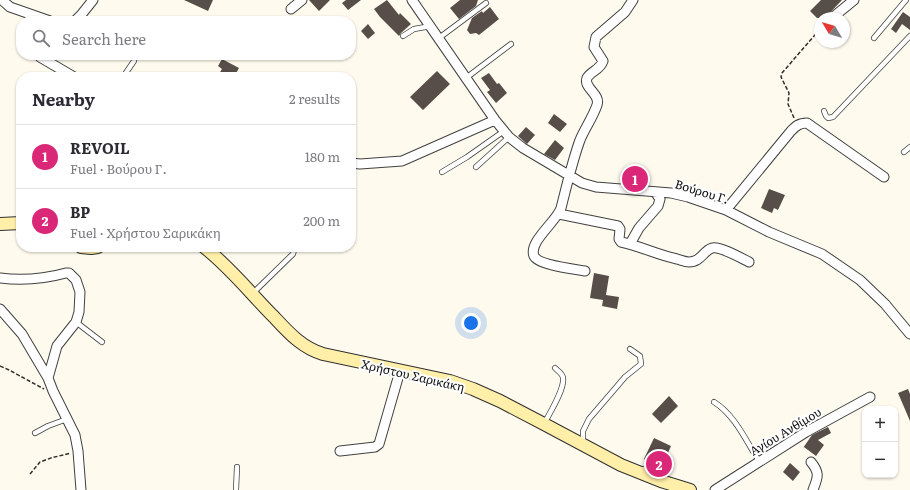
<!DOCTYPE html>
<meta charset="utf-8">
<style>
body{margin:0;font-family:Literata,serif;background:#f2f2f3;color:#2b2b33}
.controls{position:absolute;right:12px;bottom:12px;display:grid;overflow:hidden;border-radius:8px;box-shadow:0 1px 3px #0004}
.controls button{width:36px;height:36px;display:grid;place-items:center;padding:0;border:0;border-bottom:1px solid #e1e1e2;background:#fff;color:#2b2b33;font:20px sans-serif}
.compass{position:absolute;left:814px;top:12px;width:36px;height:36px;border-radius:50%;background:#fff;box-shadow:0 1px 3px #0004;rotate:308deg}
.you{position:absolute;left:471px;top:323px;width:14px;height:14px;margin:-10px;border:3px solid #fff;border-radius:50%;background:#1a73e8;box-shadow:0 0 0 6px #1a73e833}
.badge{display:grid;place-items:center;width:26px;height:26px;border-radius:50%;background:#db2777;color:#fff;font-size:13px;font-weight:700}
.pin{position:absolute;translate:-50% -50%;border:2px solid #fff;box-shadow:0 1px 4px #0006}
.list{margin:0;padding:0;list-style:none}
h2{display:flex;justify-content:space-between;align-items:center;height:52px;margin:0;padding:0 16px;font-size:17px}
h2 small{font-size:13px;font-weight:400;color:#7c7c81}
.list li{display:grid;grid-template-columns:26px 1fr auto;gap:12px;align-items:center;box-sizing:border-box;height:64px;padding:0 16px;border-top:1px solid #e1e1e2}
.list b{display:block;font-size:15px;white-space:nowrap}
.list p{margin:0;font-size:13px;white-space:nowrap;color:#7c7c81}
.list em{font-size:13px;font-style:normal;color:#7c7c81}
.icon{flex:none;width:22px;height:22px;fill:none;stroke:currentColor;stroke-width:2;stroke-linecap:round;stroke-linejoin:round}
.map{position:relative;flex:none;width:910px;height:490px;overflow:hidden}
.search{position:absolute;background:#fff;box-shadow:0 1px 3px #0004;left:16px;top:16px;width:340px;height:44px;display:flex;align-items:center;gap:10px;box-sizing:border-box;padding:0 14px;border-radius:16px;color:#7c7c81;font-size:15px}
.panel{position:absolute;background:#fff;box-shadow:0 1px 3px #0004;left:16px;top:72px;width:340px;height:180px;border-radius:16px}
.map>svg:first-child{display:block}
</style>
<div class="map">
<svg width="910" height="490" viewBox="0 0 910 490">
<rect width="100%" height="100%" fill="#fffaee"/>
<path fill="#574e49" d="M184,0h29l-5,11z
M309,0h21l-11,11z
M346,0h15l-13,10 -6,-7z
M387,0l12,15 1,-2 11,11 -10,9 -2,3 -19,-19 -6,-8z
M460,0h18l-2,6 -17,13 -9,-11z
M821,0h21l-17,18h-8l-7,-7z
M490,7l9,12 -20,16 -3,-2 -6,1 -3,-4 5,-12 10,-7 1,2z
M903,12l7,5v13l-8,-6 -6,9 -5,-4z
M368,24l7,9 -7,6 -7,-8z
M222,59l17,9 -5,9h-17l5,-8 -4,-3z
M437,71l13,13 -27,26 -13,-13z
M489,73l8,11 2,-1 8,10 -11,10 -9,-11 3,-2 -9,-12z
M554,114l13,10 -7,8 -12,-9z
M526,127l9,8 -8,9 -9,-8z
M555,140l9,8 -9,12 -11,-6z
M769,189l16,6 -7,15 -4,-2 -2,5 -11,-5z
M594,273l15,3 -3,19 13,2 -2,12 -15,-3 1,-6 -13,-2z
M908,389l2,5v27l-12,-28z
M669,396l9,10 -17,17 -9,-9z
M828,427l3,6 -13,7 6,5 -8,11 -12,-9 -1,1 9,-13z
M654,438l17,8 -10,23 -9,-3 1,-2 -9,-5z
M790,463l10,9 -7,9 -10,-9z"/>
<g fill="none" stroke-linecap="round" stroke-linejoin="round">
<g stroke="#414141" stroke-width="6">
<path id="lane" d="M403,36l11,-7 17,-3
M439,38l47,-35
M874,38l32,-38
M123,77l11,-16
M466,78l45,-34
M824,111l2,5 2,2 5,-1 77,-81
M904,152l6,-5
M476,167l33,-30
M442,172l25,-15 37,-26
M253,293l40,-39 2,-7
M76,322l26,20
M714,402c21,13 32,39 45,59
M544,424c5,-10 21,-35 19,-46 0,-4 -5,-7 -8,-10
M35,433l13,-7 19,-7
M583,443v-12l6,-12 36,-42 16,-13 -1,-8 -10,-7
M642,470l6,-2 13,5 4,7
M236,490l1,-23"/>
</g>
<g stroke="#414141" stroke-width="11">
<path id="street" d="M2,0l8,7 40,14
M412,0l83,120 14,17 14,11 59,35 14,4 75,6 17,4 38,13 43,22 53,22 38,26 25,24 25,30
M291,9l11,-9
M832,18l22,-18
M75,21l6,-6 12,-15
M39,55l1,2 34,20
M351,163l9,1 42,-3 93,-41
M726,210l65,-79c5,-5 8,-8 16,-8l77,54
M559,214l59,12 2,3 -1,10 2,3c19,4 37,13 56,17 4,1 8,3 12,3 12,0 14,-11 23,-14 8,-2 29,10 37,14
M630,244l9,-16 19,-22 2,-7 -5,-7
M585,271c-11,-2 -47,-6 -51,-15 -6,-14 23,-35 27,-48 6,-23 11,-46 19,-68 5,-12 13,-23 17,-35 4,-11 -14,-17 -10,-27 4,-7 13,-8 16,-17l-9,-14 2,-10 29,-25 8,-12
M0,278c23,3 44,1 66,-5h3l7,7 4,12 -1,20 -3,10 -19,24 -9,32
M0,309l22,25 26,44 5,13 22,44 3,16 3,39
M340,451l35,-4 4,-3 21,-73
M811,462c9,11 7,15 2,28
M715,490l91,-58 64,-35"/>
</g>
<g stroke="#303030" stroke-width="14">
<path id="secondary" d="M0,224l21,-1
M81,247l10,1 7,-1
M204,247c26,20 47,47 70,70 14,15 28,31 49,37l127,27 23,8 27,12 44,23 77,41 40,16 29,9"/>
</g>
<path stroke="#303030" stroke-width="1.5" stroke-dasharray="4 2" stroke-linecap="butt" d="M794,118l-6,-14 1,-11 -8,-16 1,-4 38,-44
M0,366l9,4 35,19
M30,474l10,-12 11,-4 20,-5"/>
<use href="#lane" stroke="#fff" stroke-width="4.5"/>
<use href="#street" stroke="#fff" stroke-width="9"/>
<use href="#secondary" stroke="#ffefa9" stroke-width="12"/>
</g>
<g text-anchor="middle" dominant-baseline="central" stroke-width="4" stroke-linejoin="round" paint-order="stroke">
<g font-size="12" fill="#0e0e0e" stroke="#fff">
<text transform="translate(702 191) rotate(17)">Βούρου Γ.</text>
<text transform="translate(413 375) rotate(13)">Χρήστου Σαρικάκη</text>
<text transform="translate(785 431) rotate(-31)">Αγίου Ανθίμου</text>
</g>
</g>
</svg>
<div class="controls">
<button>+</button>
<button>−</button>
</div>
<svg class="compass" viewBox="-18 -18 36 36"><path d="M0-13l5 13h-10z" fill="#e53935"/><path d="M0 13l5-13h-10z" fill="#7c7c81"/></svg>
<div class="you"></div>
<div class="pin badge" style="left:635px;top:179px">1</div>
<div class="pin badge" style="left:659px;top:464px">2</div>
<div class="search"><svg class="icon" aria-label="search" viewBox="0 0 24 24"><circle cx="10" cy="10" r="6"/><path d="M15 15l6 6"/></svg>Search here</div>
<section class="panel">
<h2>Nearby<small>2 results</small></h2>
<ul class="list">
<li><span class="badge">1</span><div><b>REVOIL</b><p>Fuel · Βούρου Γ.</p></div><em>180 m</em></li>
<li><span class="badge">2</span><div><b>BP</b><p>Fuel · Χρήστου Σαρικάκη</p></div><em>200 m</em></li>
</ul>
</section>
</div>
